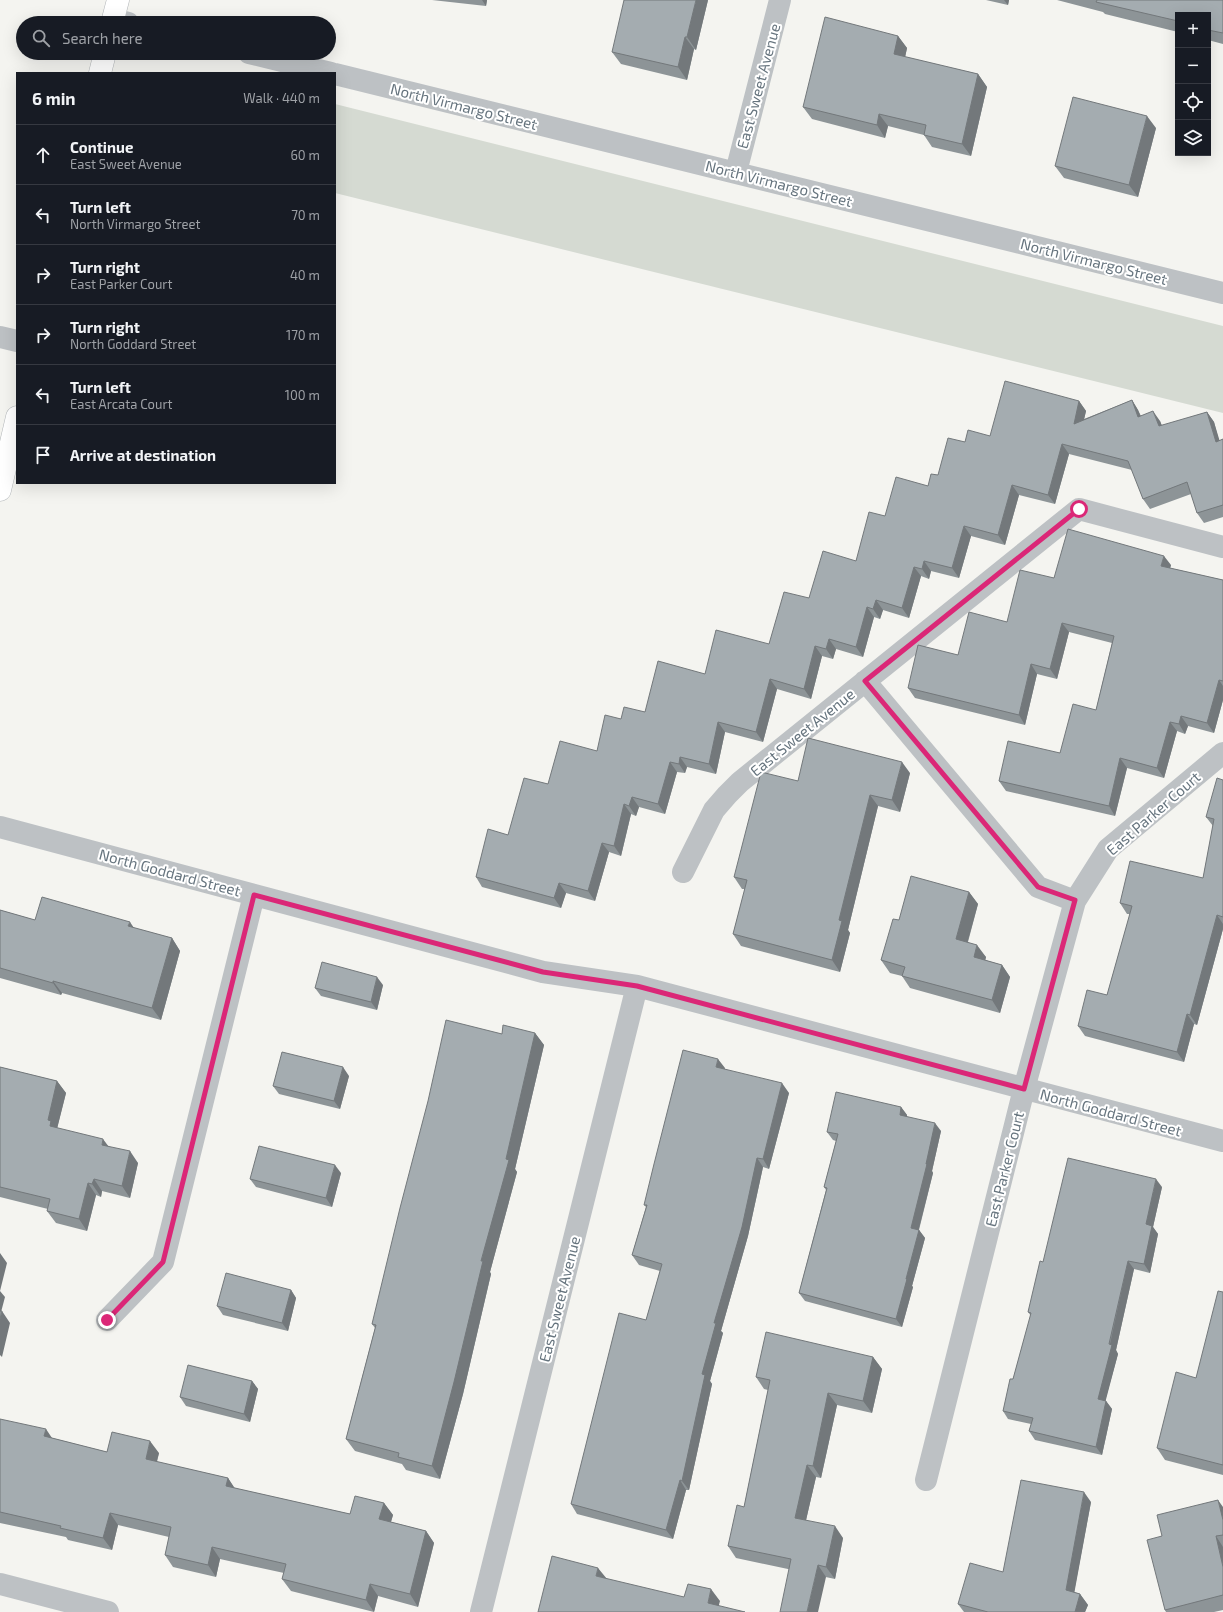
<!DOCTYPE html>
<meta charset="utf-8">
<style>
body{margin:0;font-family:"Exo 2",sans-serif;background:#20242c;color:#f1f3f6}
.controls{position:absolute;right:12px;top:12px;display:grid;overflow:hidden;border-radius:0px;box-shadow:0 4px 16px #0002}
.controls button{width:36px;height:36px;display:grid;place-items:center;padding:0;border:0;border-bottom:1px solid #363941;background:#171b24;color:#f1f3f6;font:20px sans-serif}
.stop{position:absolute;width:12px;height:12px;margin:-9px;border:3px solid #db2777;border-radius:50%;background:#fff}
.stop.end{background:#db2777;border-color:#fff;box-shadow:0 1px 4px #0008}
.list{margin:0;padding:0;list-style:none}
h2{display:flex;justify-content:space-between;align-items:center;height:52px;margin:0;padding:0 16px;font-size:17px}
h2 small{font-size:13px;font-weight:400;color:#9ea1a6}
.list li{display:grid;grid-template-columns:26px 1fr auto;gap:12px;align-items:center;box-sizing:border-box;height:60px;padding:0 16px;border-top:1px solid #363941}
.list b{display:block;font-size:15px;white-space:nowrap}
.list p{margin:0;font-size:13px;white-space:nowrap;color:#9ea1a6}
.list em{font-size:13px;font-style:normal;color:#9ea1a6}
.icon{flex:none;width:22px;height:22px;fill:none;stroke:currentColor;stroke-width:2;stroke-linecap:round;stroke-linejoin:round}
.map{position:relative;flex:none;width:1223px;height:1612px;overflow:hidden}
.search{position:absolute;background:#171b24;box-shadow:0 4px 16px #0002;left:16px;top:16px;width:320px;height:44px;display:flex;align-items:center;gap:10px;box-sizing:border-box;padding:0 14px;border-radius:22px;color:#9ea1a6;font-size:15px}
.panel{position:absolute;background:#171b24;box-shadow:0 4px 16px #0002;left:16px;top:72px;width:320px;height:412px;border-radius:0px}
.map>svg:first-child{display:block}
</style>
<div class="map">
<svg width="1223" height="1612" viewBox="0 0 1223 1612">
<rect width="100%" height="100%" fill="#f4f4f0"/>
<path fill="#d5dad2" d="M335,104l888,222v87l-888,-220z"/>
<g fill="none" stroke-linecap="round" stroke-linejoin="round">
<g stroke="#b1b5b8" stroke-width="23">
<path id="major" d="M112,23l6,-23
M100,73l5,-20
M0,490l17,-73"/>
</g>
<path stroke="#bdc1c4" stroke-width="22" d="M113,19l15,4
M249,53l82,20
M335,74l888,219
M736,172l44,-172
M0,337l17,4
M865,681l173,206 37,14
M0,827l543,145 94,14 586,155
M683,872l31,-62 13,-15 13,-13 339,-273 144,38
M107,1320l56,-58 91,-367
M926,1480l98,-391 51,-188 33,-52 115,-96
M0,1584l108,28
M481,1612l156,-626"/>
<use href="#major" stroke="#fff" stroke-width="22"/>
</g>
<path fill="#8d9497" d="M432,0h55l-1,6z
M708,0l-12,50 -2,-1 -7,31 -66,-16 -9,-12z
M986,0h23l-1,5z
M1057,0h166v44l-15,-4v-25h-30v17l-73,-18 -2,-2z
M898,36l9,12 -2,9 73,17 9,13 -16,69 -39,-9 -8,-12 -36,-9 -3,12 -73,-19 -9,-12z
M1156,128l-18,69 -74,-19 -9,-12z
M1132,400l6,10 3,6 19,5 2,5 45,-14 7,10 5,19 4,-2v78l-19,6 -7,-10 -6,-19 -41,15 -7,-10 -11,-29 -63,-16 -14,50 -36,-9 -14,50 -34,-9 -12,42 -28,-7 -2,8 -8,-3 -12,42 -26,-8 -3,9 -6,-2 -11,40 -27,-8 -3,10 -11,-3 -11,43 -34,-10 -14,53 -38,-10 -9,42 -29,-7 -2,6 -8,-1 -12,42 -26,-7 -3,9 -5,-2 -10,42 -12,-4 -14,49 -29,-8 -5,15 -79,-21 -6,-10 72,-93 49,-33 24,-32 24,-7 60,-38 64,-30 40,-46 47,-37 29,-45 43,-30 10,-11 27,-33 25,-6 89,-35 7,10 -2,8z
M1171,565l-1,3 53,12v120l-9,33 -26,-7 -3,8 -8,-3 -13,47 -37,-10 -12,48 -109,-25 -7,-10 61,-28 36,-43 16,-67 -43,-11 -12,47 -20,-5 -12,51 -110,-27 -7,-10 99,-66 47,-44z
M910,773l-10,39 -22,-6 -30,124 2,3 -10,39 -99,-26 -8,-12 12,-45h-3l-8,-12 64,-96z
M1223,780v149l-26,96 -3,-1 -10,38 -99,-26 -7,-10 29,-31 23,-81h-3l-7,-11 83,-25 10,-52 -7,-9z
M969,892l9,12 -10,38 18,15 -1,3 17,5 8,12 -10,36 -90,-25 -8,-12 -12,-3 -9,-13 18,-40z
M0,910l35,10 99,8 38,10 8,13 -19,69 -99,-27 -1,2 -61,-17z
M383,985l-6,25 -56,-14 -6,-8z
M535,1033l9,12 -29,124 2,3 -27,100 1,2 -28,120 -23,85 -34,-9 -4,-6 -47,-13 -9,-12 29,-111 -3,-4 130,-290z
M0,1067l57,14 9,12 -9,35 51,18 30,17 -8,35 -28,-7 -1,6 -5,-2 -9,36 -31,-8 -9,-12 1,-2 -48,-12z
M725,1068v1l64,24 -20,76 -6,-2 -15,69 -27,95 2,2 -13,48 2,3 -23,106h-3l-13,49 -96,-25 -6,-10 75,-184 14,-49 -21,-6 -7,-10 14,-48 -2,-2z
M349,1076l-9,33 -61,-15 -6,-8z
M901,1107l6,8v2l34,14 -9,40 1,2 -14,57 6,8 -13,48 1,1 -11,40 -97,-26 -6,-8 27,-103 -2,-3 12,-46 -3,-1 -6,-8z
M341,1173l-9,34 -76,-20 -6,-8z
M1162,1187l-9,40 5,7 -8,39 -16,-4 -18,81 2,4 -13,47h1l6,8 -10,46 -67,-15 -6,-9 2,-7 -23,-5 -5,-8 10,-32 18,-63 -3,-4 15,-50z
M291,1290l5,8 -8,33 -65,-16 -6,-9z
M1223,1292v183l-58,-15 -8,-12 39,-70z
M873,1357l9,12 -10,44 -35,-8 -16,73 -5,-1 -10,43 37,18 -8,41 -99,-21 -8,-12 16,-39 24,-117 -4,-1 -8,-12z
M252,1381l6,8 -8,33 -64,-16 -6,-9z
M0,1419l52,19 55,14 52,1 -2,9 71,16 6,10 116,26 34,-11 9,12 -2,7 35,9 8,12 -16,64 -40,-11 -4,16 -83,-21 -9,-12 2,-6 -64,-14 -4,18 -43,-10 -8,-12 4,-18 -51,-12 -6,25 -44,-10 -2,-3 -66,-14z
M1091,1502l-17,90 6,2 8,11 -3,7h-121l-6,-8 45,-32z
M1223,1507v103l-9,2h-48l-1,-2 -3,-74z"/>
<path fill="#73787b" d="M482,0h5l-1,6z
M696,0h12l-12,50 -9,-13z
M1004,0h5l-1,5z
M898,36l9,12 -4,19 -9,-13z
M685,37l9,12 -7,31 -9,-13z
M978,74l9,13 -16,69 -9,-12z
M879,114l9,12 -3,12 -8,-13z
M1147,116l9,12 -18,69 -9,-12z
M1132,400l6,10 7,17 -7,-10z
M1079,401l7,10 -5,22 -7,-9z
M1153,411l7,10 6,15 -7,-10z
M1207,412l7,10 9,30 -7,-10z
M1062,444l7,10 -14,50 -7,-9z
M1012,485l7,10 -14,50 -7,-10z
M964,526l7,10 -12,42 -7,-10z
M1164,556l7,9 -3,11 -7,-10z
M924,561l7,10 -2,8 -7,-10z
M914,567l7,9 -12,42 -7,-10z
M876,600l7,10 -3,9 -7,-10z
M867,607l7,10 -11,40 -7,-10z
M1062,623l7,9 -12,47 -7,-10z
M829,639l7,10 -3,10 -7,-10z
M815,646l7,10 -11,43 -7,-10z
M1031,664l6,10 -12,51 -6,-10z
M770,679l7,10 -14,53 -7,-10z
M1219,680l4,6v14l-9,33 -7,-10z
M1181,716l7,10 -3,8 -6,-10z
M718,722l7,10 -9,42 -7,-10z
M1170,722l7,9 -13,47 -7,-10z
M680,757l7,10 -2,6 -6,-9z
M1120,758l7,10 -12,48 -6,-10z
M670,762l7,10 -12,42 -7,-10z
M902,762l8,11 -10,39 -8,-12z
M870,795l8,11 -30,124 2,3 -10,39 -8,-12 7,-40z
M632,797l7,10 -3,9 -7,-10z
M624,804l7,10 -10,42 -7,-10z
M602,843l7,9 -14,49 -7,-10z
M559,883l7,10 -5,15 -7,-10z
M969,892l9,12 -13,47 -9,-12z
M1217,915l6,9v5l-26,96 -7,-10z
M130,922l8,12 -10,-8z
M172,938l8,13 -19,69 -9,-12z
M977,945l9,12 -3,13 -9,-13z
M1002,965l8,12 -10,36 -8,-13z
M377,977l6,8 -6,25 -6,-8z
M53,981l9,12 -1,2 -8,-12z
M1187,1014l7,10 -10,38 -7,-10z
M535,1033l9,12 -29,124 2,3 -27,100 1,2 -28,120 -23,85 -8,-13 74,-307z
M718,1059l7,9 -2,8 -7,-9z
M343,1067l6,9 -9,33 -6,-8z
M57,1081l9,12 -9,36 -7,-3 -2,-6z
M782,1083l7,10 -20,76 -6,-10z
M901,1107l6,8 -1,8 -6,-8z
M935,1123l6,8 -9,40 1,2 -16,63 -6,-8z
M103,1139l9,12 -10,-6z
M130,1151l8,12 -8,35 -8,-12z
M757,1158l6,9 -15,69 -27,95 2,2 -13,48 2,3 -23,106 -7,-9 20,-107 12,-51z
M335,1165l6,8 -9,34 -6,-9z
M94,1179l8,12 -1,6 -9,-13z
M1156,1179l6,8 -9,40 5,7 -8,39 -6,-9 2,-40z
M88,1183l8,12 -9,36 -8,-12z
M919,1230l6,8 -13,48 1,1 -11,40 -6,-8 10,-40z
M0,1253l7,10 -7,28 5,6 -5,19z
M1128,1261l6,8 -18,81 2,4 -14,53 -6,-8z
M291,1290l5,8 -8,33 -6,-8z
M2,1311l8,12 -8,34 -2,-2v-36z
M873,1357l9,12 -10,44 -9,-12z
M252,1381l6,8 -8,33 -6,-8z
M828,1393l9,12 -16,73 -8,-12z
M1106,1401l6,8 -10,46 -6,-8z
M46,1429l8,12 -10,-5z
M150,1441l9,12 -5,18 -8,-12z
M807,1465l9,12 -12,52 -9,-11z
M228,1478l8,12 -10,-4z
M680,1480l6,10 -13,49 -7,-9z
M1084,1492l7,10 -18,98 -7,-10z
M1218,1500l5,7v13z
M384,1503l9,12 -5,16 -9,-12z
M110,1513l8,12 -6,25 -9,-12z
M835,1526l8,12 -8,41 -9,-12z
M426,1531l8,12 -16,64 -8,-13z
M1216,1536l7,11v20z
M212,1547l8,12 -4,18 -8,-12z
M818,1565l8,12 -8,35h-11z
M598,1568l9,11 -11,-3z
M370,1584l8,12 -4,16 -8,-12z
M711,1589l9,12 -3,11 -9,-9z
M1080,1594l8,11 -3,7h-10z"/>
<path fill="#a4acb0" stroke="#73787b" d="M624,0h72l-9,37h-2l-7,30 -66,-15z
M1097,0h126v33l-15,-3v-15h-30v6l-82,-19z
M825,17l73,19 -4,18 84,20 -16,70 -38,-9 2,-10 -47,-11 -2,11 -74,-18z
M1073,97l74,19 -18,69 -74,-19z
M1005,381l74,20 -5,23 58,-24 6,17 15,-6 6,15 48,-14 9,30 7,-3v66l-26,8 -10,-31 -44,17 -15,-38 -66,-17 -14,51 -36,-10 -14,50 -34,-9 -12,42 -28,-7 -2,8 -8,-2 -12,41 -26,-8 -3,9 -6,-2 -11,40 -27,-8 -3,10 -11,-3 -11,43 -34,-10 -14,53 -38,-10 -9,42 -29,-7 -1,7 -9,-2 -12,42 -26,-7 -3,9 -5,-2 -10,42 -12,-3 -14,48 -29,-8 -5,15 -78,-21 12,-48 20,6 16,-57 24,6 12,-43 37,10 8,-36 16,4 3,-12 21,5 13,-51 47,13 11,-44 53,14 15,-52 25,6 14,-47 33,10 13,-49 16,4 11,-39 32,9 3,-12 7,1 10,-37 17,4 3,-12 22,6z
M1068,529l96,27 -3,10 62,14v101l-4,-1 -12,43 -26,-7 -2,8 -9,-2 -13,46 -37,-10 -11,48 -110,-25 9,-40 52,12 13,-49 23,6 18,-74 -52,-13 -12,46 -19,-5 -12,51 -111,-27 10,-43 40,10 11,-43 38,10 13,-52 34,8z
M808,738l94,24 -10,38 -22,-5 -31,125 3,1 -10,39 -99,-26 14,-54 -13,-3 27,-105 37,9z
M1217,778l6,2v137l-6,-2 -27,100 -3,-1 -10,38 -99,-26 9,-36 20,5 25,-89 -12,-3 10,-42 73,17 11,-59 -8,-2z
M911,876l58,16 -13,47 21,6 -3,12 28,8 -10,35 -90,-24 3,-9 -24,-7 12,-41 6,1z
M42,897l88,25 -2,4 44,12 -20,70 -99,-27v2l-53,-15v-58l35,10z
M322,962l55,15 -6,25 -56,-14z
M446,1020l56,14 1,-9 32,8 -29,126 3,1 -28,101h2l-29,121 -22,84 -34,-9 1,-4 -53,-14 30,-114 -4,-1 28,-116 28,-107z
M683,1050l35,9 -2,8 66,16 -19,76 -6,-1 -15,69 -28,96h2l-14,51 3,1 -23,106 -2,-1 -14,50 -95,-26 48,-191 27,7 16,-56 -30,-9 15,-50h-3l10,-41z
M282,1052l61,15 -9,34 -61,-15z
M0,1067l57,14 -9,39 3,1 -1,5 53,13 -1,6 28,6 -8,35 -28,-7 -2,5 -4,-1 -9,36 -32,-8 3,-12 -50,-12z
M836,1092l65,15 -1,8 35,8 -9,41h1l-16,64 8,2 -13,49h1l-11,40 -97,-26 28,-105 -3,-1 14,-53 -11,-2z
M259,1146l76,19 -9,33 -76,-19z
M1068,1158l88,21 -10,45 6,2 -8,38 -16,-3 -19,83 3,1 -14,54 8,2 -10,46 -67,-16 4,-13 -30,-7 7,-32h3l18,-66 -3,-1 12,-51 3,1z
M226,1273l65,17 -9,33 -65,-17z
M1218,1291l5,1v173l-66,-17 19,-76 20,6z
M0,1311h2l-2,8z
M766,1332l107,25 -10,44 -35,-8 -15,73 -6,-1 -12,53 40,8 -9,41 -8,-2 -11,47h-27l11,-53 -63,-13 9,-41 7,2 26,-127 -14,-3z
M188,1365l64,16 -8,33 -64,-17z
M0,1419l46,10 -2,7 63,16 5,-20 38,9 -4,18 82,19 -2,8 124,28 5,-18 29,7 -5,16 47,12 -16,63 -40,-10 -4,16 -84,-21 4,-15 -74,-17 -4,18 -43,-10 6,-28 -61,-14 -7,25 -43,-10 1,-2 -61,-14z
M1021,1480l63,12 -18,98 14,4 -5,18h-87l-30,-8 12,-41 33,9z
M1218,1500l5,20v15l-7,1 7,31v28l-58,15 -18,-70 15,-4 -5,-21z
M552,1556l46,12 -2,8 88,21 4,-13 23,5 -3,14 37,9h-207z"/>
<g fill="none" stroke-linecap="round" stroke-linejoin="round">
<path stroke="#db2777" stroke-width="5" d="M107,1320l56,-58 91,-367 289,77 94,14 387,103 51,-189 -37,-13 -173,-206 214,-172"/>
</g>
<g text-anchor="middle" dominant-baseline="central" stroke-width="4" stroke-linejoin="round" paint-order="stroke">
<g font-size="15" fill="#66747e" stroke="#fff">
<text transform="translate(758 86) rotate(-75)">East Sweet Avenue</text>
<text transform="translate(464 106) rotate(14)">North Virmargo Street</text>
<text transform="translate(779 183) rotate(14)">North Virmargo Street</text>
<text transform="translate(1094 261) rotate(14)">North Virmargo Street</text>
<text transform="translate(802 732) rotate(-39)">East Sweet Avenue</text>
<text transform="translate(1153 813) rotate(-41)">East Parker Court</text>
<text transform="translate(170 872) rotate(15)">North Goddard Street</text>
<text transform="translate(1111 1112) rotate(15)">North Goddard Street</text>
<text transform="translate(1004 1169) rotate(-76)">East Parker Court</text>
<text transform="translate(559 1299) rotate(-76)">East Sweet Avenue</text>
</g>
</g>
</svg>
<div class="controls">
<button>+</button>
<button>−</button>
<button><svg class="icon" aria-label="locate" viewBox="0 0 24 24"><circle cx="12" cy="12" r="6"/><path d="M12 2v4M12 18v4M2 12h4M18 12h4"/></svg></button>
<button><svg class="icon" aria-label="layers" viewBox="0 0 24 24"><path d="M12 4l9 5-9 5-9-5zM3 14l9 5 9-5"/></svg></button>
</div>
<div class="stop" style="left:1079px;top:509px"></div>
<div class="stop end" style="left:107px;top:1320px"></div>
<div class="search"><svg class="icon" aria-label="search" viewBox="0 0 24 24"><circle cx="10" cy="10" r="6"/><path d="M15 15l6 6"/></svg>Search here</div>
<section class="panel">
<h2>6 min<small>Walk · 440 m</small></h2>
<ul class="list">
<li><svg class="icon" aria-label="ahead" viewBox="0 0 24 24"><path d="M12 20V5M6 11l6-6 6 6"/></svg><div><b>Continue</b><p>East Sweet Avenue</p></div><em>60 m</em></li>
<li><svg class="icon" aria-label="left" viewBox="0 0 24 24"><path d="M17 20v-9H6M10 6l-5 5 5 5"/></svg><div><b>Turn left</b><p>North Virmargo Street</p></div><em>70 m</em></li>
<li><svg class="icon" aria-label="right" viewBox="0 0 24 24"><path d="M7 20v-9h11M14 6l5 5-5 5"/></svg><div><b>Turn right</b><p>East Parker Court</p></div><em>40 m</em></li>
<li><svg class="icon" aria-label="right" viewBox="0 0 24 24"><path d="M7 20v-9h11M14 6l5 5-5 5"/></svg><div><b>Turn right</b><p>North Goddard Street</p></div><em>170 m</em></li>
<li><svg class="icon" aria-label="left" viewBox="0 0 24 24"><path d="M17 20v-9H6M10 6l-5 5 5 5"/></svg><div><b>Turn left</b><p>East Arcata Court</p></div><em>100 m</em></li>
<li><svg class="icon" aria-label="arrive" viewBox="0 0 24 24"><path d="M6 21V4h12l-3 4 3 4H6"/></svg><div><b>Arrive at destination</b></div></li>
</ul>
</section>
</div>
